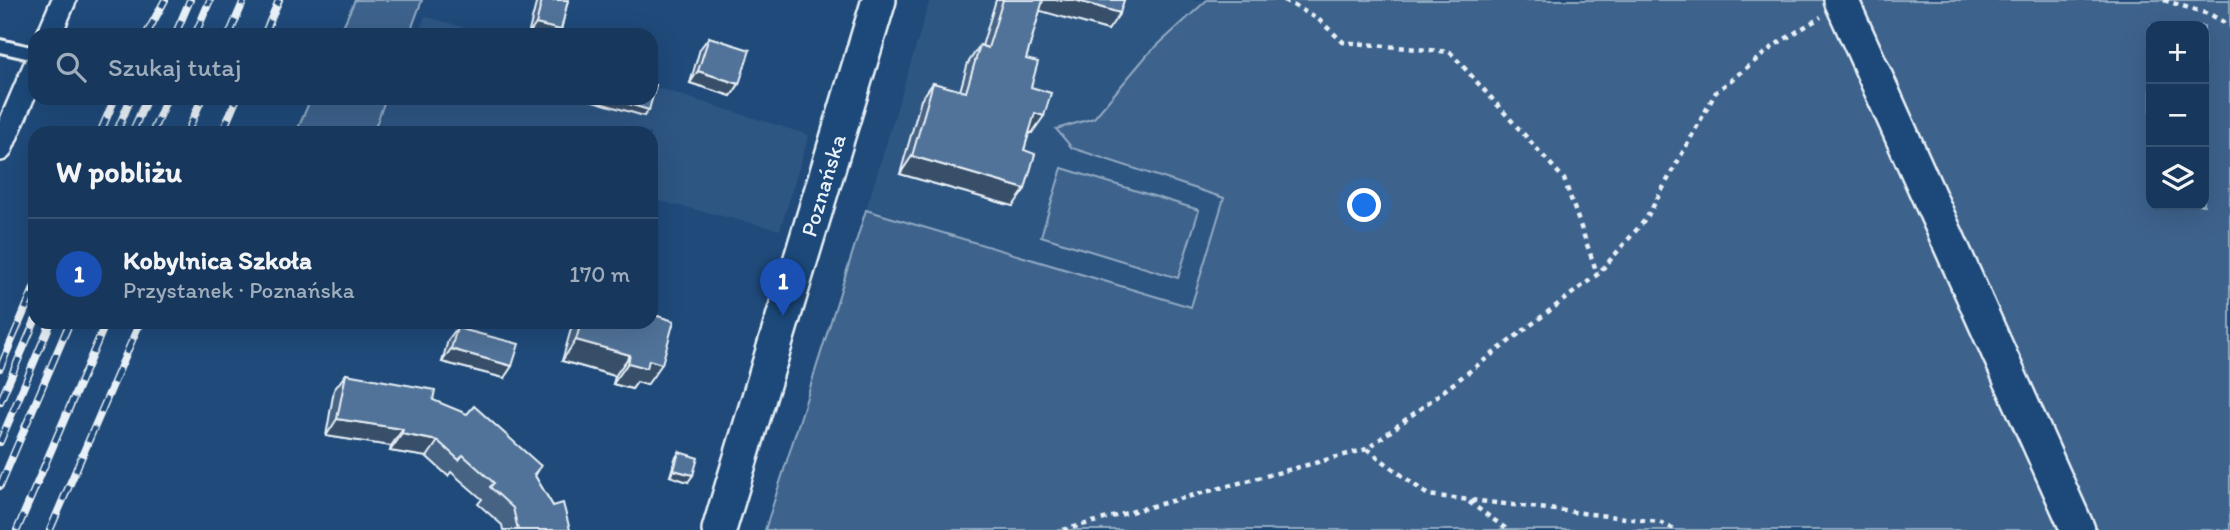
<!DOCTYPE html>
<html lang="pl">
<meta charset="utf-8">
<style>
body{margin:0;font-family:Itim,sans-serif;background:#244365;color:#f1f3f6}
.controls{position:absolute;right:21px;top:21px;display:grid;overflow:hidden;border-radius:14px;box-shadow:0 7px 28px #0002}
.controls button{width:63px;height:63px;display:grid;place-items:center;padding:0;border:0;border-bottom:2px solid #365272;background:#17385c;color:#f1f3f6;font:35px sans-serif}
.you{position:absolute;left:1365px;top:206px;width:24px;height:24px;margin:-18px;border:5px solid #fff;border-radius:50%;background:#1a73e8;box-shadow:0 0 0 10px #1a73e833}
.badge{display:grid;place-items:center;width:46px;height:46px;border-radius:50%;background:#8bbbb9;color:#fff;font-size:23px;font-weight:700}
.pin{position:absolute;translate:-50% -58px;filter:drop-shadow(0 2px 4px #0008)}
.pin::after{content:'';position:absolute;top:37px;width:24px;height:21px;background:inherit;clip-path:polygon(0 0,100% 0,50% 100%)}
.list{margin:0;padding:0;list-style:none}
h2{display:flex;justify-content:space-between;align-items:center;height:91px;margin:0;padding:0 28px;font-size:30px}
h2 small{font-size:23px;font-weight:400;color:#9eacbb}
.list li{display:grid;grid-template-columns:46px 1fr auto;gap:21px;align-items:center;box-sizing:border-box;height:112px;padding:0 28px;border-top:2px solid #365272}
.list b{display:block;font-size:26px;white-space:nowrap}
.list p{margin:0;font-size:23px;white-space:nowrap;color:#9eacbb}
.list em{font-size:23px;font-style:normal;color:#9eacbb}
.icon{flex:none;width:38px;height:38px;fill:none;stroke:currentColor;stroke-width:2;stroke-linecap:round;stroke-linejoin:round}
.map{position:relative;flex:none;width:2230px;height:530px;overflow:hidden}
.search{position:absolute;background:#17385c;box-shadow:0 7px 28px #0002;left:28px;top:28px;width:630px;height:77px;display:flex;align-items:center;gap:18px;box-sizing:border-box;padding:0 24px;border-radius:21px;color:#9eacbb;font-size:26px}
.panel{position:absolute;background:#17385c;box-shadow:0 7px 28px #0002;left:28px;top:126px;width:630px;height:203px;border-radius:21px}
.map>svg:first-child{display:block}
</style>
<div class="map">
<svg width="2230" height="530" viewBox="0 0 2230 530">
<rect width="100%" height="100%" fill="#1f4a7a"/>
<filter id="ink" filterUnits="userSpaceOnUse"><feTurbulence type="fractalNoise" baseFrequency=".0143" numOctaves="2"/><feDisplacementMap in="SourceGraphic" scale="14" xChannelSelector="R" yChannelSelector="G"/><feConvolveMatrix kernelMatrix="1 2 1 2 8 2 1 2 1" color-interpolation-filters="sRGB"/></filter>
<g filter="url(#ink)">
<path fill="#2e5683" d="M930,0h353l-92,307 -325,-97z
M425,16l63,19h-71z
M651,86l158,49 -29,95 -129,-31v-66h-278l16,-35h262z"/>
<path fill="#3c628c" stroke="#92aac2" stroke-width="2" fill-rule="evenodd" d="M355,0h67l-13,35h-70z
M1207,0h1023v530h-1465l101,-320 325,97 33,-109 -152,-50 -16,-19 38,-11 54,-64zM2151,26h53v179h-53z
M311,98h75l-13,35h-77z
M1062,168l137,42 -21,68 -137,-42z"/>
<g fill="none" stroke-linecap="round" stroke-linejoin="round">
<g stroke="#e8f1f8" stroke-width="18">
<path id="lane" d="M0,46l35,8"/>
</g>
<g stroke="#e8f1f8" stroke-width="28">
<path id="street" d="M49,35l15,-35
M0,149l35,-82"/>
</g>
<g stroke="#e8f1f8" stroke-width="38">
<g id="secondary">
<path d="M1841,0l237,530"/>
<path id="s1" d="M719,530l160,-530"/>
</g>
</g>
<path stroke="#e8f1f8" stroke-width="4.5" stroke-dasharray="5 5" stroke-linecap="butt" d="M1284,0l34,19 25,23 107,10 114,127 33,94
M2164,0l47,15 19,10
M1367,449l61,46 231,27 18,8
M1469,502l39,28
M1063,530l304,-81 231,-175 48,-55 70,-127 59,-47 46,-28"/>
<use href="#lane" stroke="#1f4a7a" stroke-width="12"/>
<use href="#street" stroke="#1f4a7a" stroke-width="23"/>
<use href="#secondary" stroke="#1f4a7a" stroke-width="33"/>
<g stroke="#e8f1f8" stroke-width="8">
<path id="rail" d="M146,35l19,-35
M175,35l15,-35
M195,35l15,-35
M229,35l15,-35
M264,35l15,-35
M100,133l15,-35
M116,133l15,-35
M132,133l15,-35
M152,133l15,-35
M187,133l15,-35
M222,133l15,-35
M0,368l35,-82
M0,402l35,-81
M0,442l51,-120
M0,486l70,-164
M17,530l89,-208
M50,530l90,-208"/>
</g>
<use href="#rail" stroke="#1f4a7a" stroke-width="5" stroke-dasharray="16" stroke-linecap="butt"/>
</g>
<path fill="#466384" stroke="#e8f1f8" stroke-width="2" d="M537,0h31l-7,30 -4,5h-29z
M996,0h128l-16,30 -68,-20 -14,49 5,28 1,46h-3l-5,17 -11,56 -113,-32 21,-74 12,-17 27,8 8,-28 12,-18 2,1z
M709,37l30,47 -8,12 -41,-13 10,-34z
M573,322h78l-4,63 -10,-3 -5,7 -19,-5 2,-8 -53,-15z
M457,328l47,50 -62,-16 6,-22z
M346,374l87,26 108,66 -6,10 18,30 17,24h-67l-1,-5 -24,-21 4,-5 -31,-27 -3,4 -21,-19 -37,-6 1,-5 -65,-10 8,-46z
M679,452l9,30 -18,-6 5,-17z"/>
<path fill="#39506b" stroke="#e8f1f8" stroke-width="2" d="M1040,0h35l45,13 -12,17 -74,-21z
M536,24l25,6 -4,5h-29z
M698,71l41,13 -8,12 -41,-13z
M583,98h27l39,12 -5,6z
M1035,113l9,3 -12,17 -9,-2z
M912,156l113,33 -12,17 -113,-32z
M576,340l54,15 -15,21 -53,-15z
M451,349l61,17 -8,12 -62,-16z
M649,360l13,4 -15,21 -10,-3 -5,7 -19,-5 15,-21z
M337,419l66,10 -12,17 -65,-10z
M402,434l36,7 -11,16 -37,-6z
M674,470l19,5 -5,7 -18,-6z"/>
<path fill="#517399" stroke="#e8f1f8" stroke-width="2" d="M542,0h26l-7,30 -25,-6z
M1003,0h40l-17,59 12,3 -7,25 20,6 -7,23 -9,-3 -11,37 11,4 -10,35 -113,-33 21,-73 33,9 14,-47 8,3z
M1075,0h49l-4,13z
M709,37l41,13 -11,34 -41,-13z
M651,84l5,1 -7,25 -39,-12h41z
M651,314l23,7 -12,43 -13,-4 -2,8 -19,-5 2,-8 -54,-15 5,-18h70z
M457,328l62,16 -7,22 -61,-17z
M346,374l89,16 -2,10 34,14 7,-8 67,60 -7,8 19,32 10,-3 7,27h-52l-5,-22 -23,-21 4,-4 -31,-28 -4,5 -21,-19 -36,-7 1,-5 -66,-10z
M679,452l19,6 -5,17 -19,-5z"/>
</g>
<g text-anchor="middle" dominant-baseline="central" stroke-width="7" stroke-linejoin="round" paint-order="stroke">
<g font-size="23" fill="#e8f1f8" stroke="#1f4a7a">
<text stroke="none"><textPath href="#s1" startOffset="360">Poznańska</textPath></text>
</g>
</g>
</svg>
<div class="controls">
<button>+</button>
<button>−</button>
<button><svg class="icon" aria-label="layers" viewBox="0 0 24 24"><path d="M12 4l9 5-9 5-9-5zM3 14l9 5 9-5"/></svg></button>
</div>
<div class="you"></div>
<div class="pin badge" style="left:783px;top:316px;background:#1a4fb4">1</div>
<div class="search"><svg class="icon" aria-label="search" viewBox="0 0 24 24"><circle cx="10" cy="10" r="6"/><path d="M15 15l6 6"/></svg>Szukaj tutaj</div>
<section class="panel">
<h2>W pobliżu<small></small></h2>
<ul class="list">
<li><span class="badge" style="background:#1a4fb4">1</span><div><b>Kobylnica Szkoła</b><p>Przystanek · Poznańska</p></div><em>170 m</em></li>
</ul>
</section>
</div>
